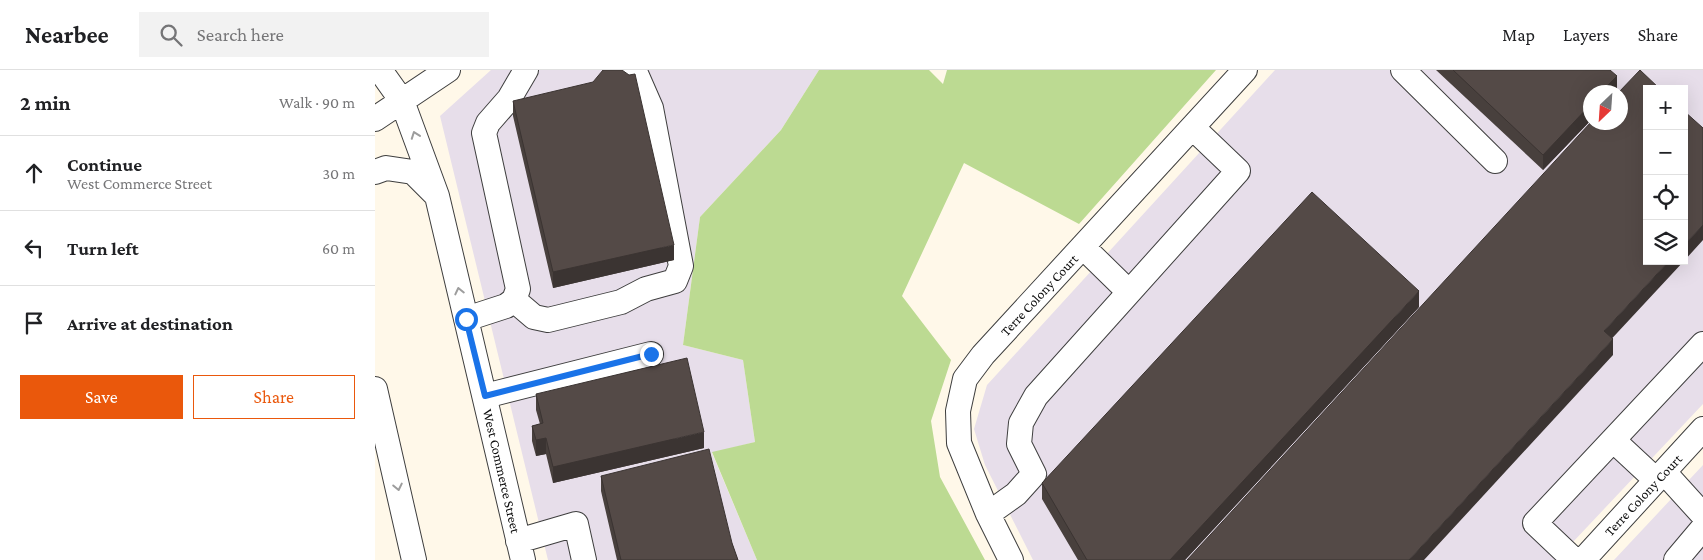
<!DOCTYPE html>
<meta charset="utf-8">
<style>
body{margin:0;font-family:"Crimson Pro",serif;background:#f2f2f2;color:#202124}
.controls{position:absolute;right:15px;top:15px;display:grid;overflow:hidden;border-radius:0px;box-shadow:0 5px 20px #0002}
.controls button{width:45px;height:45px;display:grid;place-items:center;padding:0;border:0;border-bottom:1px solid #e0e0e0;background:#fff;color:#202124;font:25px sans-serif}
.compass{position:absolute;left:1208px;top:15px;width:45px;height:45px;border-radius:50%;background:#fff;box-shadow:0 5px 20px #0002;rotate:205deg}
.stop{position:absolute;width:15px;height:15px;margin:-11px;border:4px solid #1a73e8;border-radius:50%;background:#fff}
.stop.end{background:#1a73e8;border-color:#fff;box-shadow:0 1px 5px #0008}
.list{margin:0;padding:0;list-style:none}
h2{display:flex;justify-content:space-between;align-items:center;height:65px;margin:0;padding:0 20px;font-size:21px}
h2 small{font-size:16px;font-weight:400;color:#757577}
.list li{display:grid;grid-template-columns:32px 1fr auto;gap:15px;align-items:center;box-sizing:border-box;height:75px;padding:0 20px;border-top:1px solid #e0e0e0}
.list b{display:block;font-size:19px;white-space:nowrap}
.list p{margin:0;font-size:16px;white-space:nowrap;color:#757577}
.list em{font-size:16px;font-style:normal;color:#757577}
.actions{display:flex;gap:10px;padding:15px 20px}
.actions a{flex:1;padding:11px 0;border:1px solid #ea580c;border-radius:0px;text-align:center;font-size:18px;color:#ea580c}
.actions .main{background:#ea580c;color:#fff}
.icon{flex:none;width:28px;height:28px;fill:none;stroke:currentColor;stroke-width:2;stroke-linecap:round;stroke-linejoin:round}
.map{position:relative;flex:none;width:1328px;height:490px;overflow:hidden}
header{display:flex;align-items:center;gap:30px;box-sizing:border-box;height:70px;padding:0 25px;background:#fff;border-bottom:1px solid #e0e0e0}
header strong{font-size:24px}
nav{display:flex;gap:28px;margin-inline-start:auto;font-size:18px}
.search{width:350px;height:45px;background:#f2f2f2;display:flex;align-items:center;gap:12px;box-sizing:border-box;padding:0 18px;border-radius:0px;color:#757577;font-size:19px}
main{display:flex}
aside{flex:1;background:#fff}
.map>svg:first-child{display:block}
</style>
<header>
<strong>Nearbee</strong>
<div class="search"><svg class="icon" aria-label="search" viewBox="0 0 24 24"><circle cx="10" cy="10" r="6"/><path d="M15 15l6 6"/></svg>Search here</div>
<nav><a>Map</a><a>Layers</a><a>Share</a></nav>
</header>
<main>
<aside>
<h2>2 min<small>Walk · 90 m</small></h2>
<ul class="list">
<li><svg class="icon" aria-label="ahead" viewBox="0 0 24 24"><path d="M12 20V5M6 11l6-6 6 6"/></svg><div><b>Continue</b><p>West Commerce Street</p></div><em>30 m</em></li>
<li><svg class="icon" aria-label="left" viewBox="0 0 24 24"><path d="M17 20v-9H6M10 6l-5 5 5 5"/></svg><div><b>Turn left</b></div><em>60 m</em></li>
<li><svg class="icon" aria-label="arrive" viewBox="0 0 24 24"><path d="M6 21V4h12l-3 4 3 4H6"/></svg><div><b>Arrive at destination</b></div></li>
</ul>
<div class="actions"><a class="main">Save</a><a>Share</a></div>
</aside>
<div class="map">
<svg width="1328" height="490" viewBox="0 0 1328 490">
<rect width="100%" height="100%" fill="#fff8e9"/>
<path fill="#e7deea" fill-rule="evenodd" d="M116,0h328l-38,60 -81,87 -17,128 60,15 12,82 -43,11 45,107h-209l-108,-444z
M900,0h428v334l-147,156h-523l-48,-95 -11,-36 13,-44zM1272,19h37v172h-37zM1216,22h30v30h-30z
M1328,395v95h-89z"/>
<path fill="#bcda92" d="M444,0h110l14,14 4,-14h269l-137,154 -115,-61 -62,133 49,64 -20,61 9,56 45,83h-228l-45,-108 43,-10 -12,-82 -60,-15 17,-128 81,-87z"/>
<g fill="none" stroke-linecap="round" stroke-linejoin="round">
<g stroke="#3e3e3e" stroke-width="26">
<path id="minor" d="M5,0l22,31 35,95 86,364
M1028,0l92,91
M0,49l73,-49
M0,102l11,-4 27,4 21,21
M708,177l46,45
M139,230l20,17 14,3 73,-18 25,-13 29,-8 6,-15 -30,-158 -14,-32 -10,-6
M91,249l40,-13 8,-6 4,-11 -34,-156 4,-10 21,-24 17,-29
M0,319l39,171
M110,326l166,-42
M1238,370l43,40
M1289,402l39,43
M613,444l28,-20 18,-20 -15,-30 2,-21 15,-27 202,-225 -45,-43
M143,471l58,-17 8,36
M636,490l-23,-46 -29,-71 -1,-32 7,-32 18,-24 262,-285
M1199,490l-39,-37 168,-179
M1208,490l120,-131
M1301,490l27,-32"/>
</g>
<use href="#minor" stroke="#fff" stroke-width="24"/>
</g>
<path fill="#48403d" d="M1061,0h174l7,22h-26v28l-48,50z
M138,31l161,159 -121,28 -40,-172z
M1044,237l-234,253h-107l-36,-61v-16z
M161,324l168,54 -151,35 -7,-29 -10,2 -4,-15v-15l8,-2 -4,-14z
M226,406l131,67 6,17h-121l-16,-69z"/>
<path fill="#3b3432" d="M1242,6v16h-16z
M1216,34v16l-48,50v-15z
M1328,155v15l-19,21v-16z
M299,175v15l-121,28v-16z
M1294,191h15l-80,86v-16z
M1044,221v16l-234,253h-15z
M1238,269v16l-189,205h-15z
M329,362v16l-151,35v-16z
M171,368v16l-10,2v-16z"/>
<path fill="#544a47" stroke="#3b3432" d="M228,0h19l7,5 6,-1 39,171 -121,27 -40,-171 80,-19z
M1078,0h157l7,6 -16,16h-10v12l-48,51z
M1265,0l20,19h-13v172h22l-65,70 9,8 -204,221h-222l404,-438h30v-30h-2z
M1309,41l19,17v97l-19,20z
M937,122l107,99 -249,269h-83l-45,-77z
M312,288l17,74 -151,35 -7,-29 -10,2 -4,-14 11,-3 -7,-29z
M334,379l23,94 6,17h-117l-20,-84z"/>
<defs><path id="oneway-chevron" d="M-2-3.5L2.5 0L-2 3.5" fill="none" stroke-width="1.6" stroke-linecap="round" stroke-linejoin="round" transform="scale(1.25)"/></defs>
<g stroke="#9d9d9d">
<use href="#oneway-chevron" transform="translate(40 65) rotate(-110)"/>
<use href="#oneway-chevron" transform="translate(84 221) rotate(-103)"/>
<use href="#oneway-chevron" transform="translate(23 417) rotate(78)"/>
</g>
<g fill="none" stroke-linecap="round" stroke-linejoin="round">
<path stroke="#1a73e8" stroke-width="6" d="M91,249l19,77 166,-42"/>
</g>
<g text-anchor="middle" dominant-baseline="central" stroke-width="5" stroke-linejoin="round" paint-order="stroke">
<g font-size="14" fill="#0b0b0b" stroke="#fff">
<text transform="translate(664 225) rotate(-47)">Terre Colony Court</text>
<text transform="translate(127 401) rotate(77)">West Commerce Street</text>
<text transform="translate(1268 425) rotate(-47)">Terre Colony Court</text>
</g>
</g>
</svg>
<div class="controls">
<button>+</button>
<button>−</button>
<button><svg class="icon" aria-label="locate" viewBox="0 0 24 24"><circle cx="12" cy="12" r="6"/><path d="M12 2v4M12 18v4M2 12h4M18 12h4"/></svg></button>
<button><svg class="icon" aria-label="layers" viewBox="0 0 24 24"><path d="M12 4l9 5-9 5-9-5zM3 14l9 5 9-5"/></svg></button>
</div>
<svg class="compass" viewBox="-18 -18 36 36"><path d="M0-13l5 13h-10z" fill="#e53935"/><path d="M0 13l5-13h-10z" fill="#757577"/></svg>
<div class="stop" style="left:91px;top:249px"></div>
<div class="stop end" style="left:276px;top:284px"></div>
</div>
</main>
